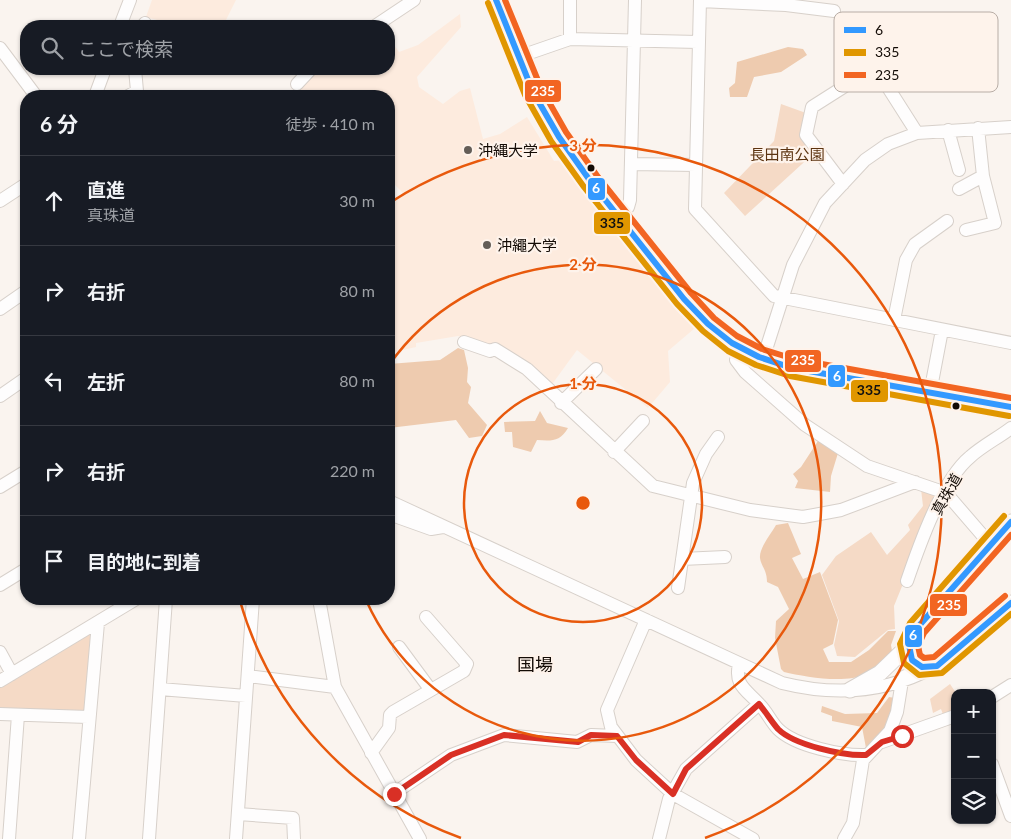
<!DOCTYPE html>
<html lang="ja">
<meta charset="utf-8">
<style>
body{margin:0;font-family:Lato,"Noto Sans JP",sans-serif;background:#20242c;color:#f1f3f6}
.controls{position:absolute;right:15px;bottom:15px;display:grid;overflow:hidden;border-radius:10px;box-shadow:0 1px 4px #0004}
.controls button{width:45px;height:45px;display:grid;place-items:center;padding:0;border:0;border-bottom:1px solid #363941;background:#171b24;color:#f1f3f6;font:25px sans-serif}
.stop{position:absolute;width:15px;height:15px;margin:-11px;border:4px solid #d93025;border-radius:50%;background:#fff}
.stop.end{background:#d93025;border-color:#fff;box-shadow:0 1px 5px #0008}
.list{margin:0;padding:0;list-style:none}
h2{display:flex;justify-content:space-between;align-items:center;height:65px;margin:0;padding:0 20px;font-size:21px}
h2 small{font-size:16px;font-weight:400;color:#9ea1a6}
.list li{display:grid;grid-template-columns:32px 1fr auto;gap:15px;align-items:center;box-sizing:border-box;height:90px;padding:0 20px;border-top:1px solid #363941}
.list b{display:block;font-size:19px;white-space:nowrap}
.list p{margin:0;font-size:16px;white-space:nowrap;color:#9ea1a6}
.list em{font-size:16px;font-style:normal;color:#9ea1a6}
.icon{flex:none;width:28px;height:28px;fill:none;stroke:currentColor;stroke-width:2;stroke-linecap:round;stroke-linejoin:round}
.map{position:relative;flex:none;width:1011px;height:839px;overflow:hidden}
.search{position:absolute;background:#171b24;box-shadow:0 1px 4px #0004;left:20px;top:20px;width:375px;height:55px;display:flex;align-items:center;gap:12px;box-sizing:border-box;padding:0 18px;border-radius:20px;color:#9ea1a6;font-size:19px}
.panel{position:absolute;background:#171b24;box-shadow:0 1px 4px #0004;left:20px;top:90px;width:375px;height:515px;border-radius:20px}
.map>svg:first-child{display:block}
</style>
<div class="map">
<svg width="1011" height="839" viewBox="0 0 1011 839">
<rect width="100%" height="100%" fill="#faf4ef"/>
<path fill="#fdebde" d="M152,0h84l-13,26h-43l-34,-9z
M460,14l1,13 -44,50 2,10 24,17 17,-13 10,-3 13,51 17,-5 27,-17 27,44 10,-1 25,36 106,132 -27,23 2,31 -22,26 -71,-58 -27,37 -58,-39 -34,-12 -42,7v4l-27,6v-147l14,-13 -8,-8 -6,-19v-70h-89l1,-12 17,-15h71v-31l10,14 19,-7z"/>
<path fill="#f5dac6" d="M781,104l25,9 -6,24 13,17 -68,62 -21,-23 50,-52z
M921,489l11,2 5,9 -43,106 1,23 -7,1 -33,27 -18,-1 -3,-11 5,-24 -17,-46 14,-19 35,-24 16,23 23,-25 -2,-5 15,-19z
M87,632l4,4 -6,76 -85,-3v-23z
M950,684l6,9 -1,20 -11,4 -3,-8 -8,4 -3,-14z"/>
<path fill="#eecbaf" d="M788,47l15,2 4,6 -26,17 -27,5 -7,20h-17l-1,-9 6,-5 2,-21z
M458,348l6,2 4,18 -1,14 4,5 -3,16 19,22 -5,11 -13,2 -13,-18 -67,8v-64l51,-4z
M540,411l7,12 21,5c-8,14 -17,13 -31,12l-6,12 -18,-5 -1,-15h-7l-1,-10 31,-1z
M818,441l20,12 -7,23 -1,16 -35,-4 3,-7 -5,-7 8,-7z
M788,523l13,31 -9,4 11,21 17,-7 18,48 -5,24 -10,5 6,13h22l18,-12 19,-19h8l-5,14 1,6c-8,8 -16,18 -26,23 -20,10 -61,3 -82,-2l-3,-3 -6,-31 1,-17 13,-12 -11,-22 -11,-5c0,-12 -6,-16 -7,-24 -1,-10 11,-24 16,-33z
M889,697l6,1c-6,25 -10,33 -29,50l-4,-21 -30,-6v-5l-11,-4 1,-6 23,8 32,-1z"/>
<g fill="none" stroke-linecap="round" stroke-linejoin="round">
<g stroke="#d7d0ca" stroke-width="14">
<path id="minor" d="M700,0l-5,209 79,87 237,47
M700,1l86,4 48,6
M120,26l10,-26
M143,26l2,-3
M375,26l39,-26
M570,39v-39
M0,48l36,48
M518,57l52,-18 128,3
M297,84l14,-15
M95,96l10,-27
M128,96l9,-5 -2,-22
M948,130l11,40
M631,164l65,1
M843,184l-37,-49 6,-28 63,-40 42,66
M959,189l24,-13
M0,201l26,-17
M620,219l8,-12 2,-7 5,-200
M966,230l29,-7 -12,-47 -5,-48
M0,309l26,-18
M894,320l12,-60 9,-16 32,-23
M464,342l26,9 5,-2 32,20 126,117 97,24 53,7 38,-7 74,-28
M738,349l-2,11 9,12 60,53 62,41 79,27 44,51
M763,359l30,-94 32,-62 40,-43 23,-16 29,-11 94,-6
M930,393l12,-63
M0,396l26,-18
M561,403l35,-34
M614,452l29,-31
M0,487l26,-16
M389,501l393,182c52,13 104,10 152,-16
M389,514l42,15 12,-2
M682,559l43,-2
M907,581c12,-35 35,-101 63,-124 12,-11 28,-19 41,-29
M0,585l26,-16
M678,588l15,-105 13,-29 12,-17
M319,599l16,88 85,152
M646,620l-39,90 4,17 25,33 37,34 80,45
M399,647l31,42
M0,652l12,22
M739,664c-5,22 8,26 21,41 7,7 11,17 18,24 17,17 65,27 87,26
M248,676l87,11
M0,681l136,-82
M160,689l86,7
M992,697l19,-12
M0,714l88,3
M882,742l73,-26
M371,753l18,-25 1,-13 3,-3 71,-41 3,-7 -41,-47
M992,764l19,52
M393,794l58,-39 53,-20 73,7 14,-7 26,1
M238,814l55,4 1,21
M9,839l9,-124
M79,839l19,-216
M149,839l17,-240
M236,839l17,-240
M659,839l10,-40 17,-30 73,-65
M844,839l9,-16 10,-63 27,-29 7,-19 5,-31 3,-5"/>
</g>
<g stroke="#d7d0ca" stroke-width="17">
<path id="major" d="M496,0l37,92 26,45 32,45 93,117c35,39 57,56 108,69l219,39
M1011,522l-94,106 -8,17 3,15 10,7 15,-1 74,-63
M850,690l30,-17 29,-28"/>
</g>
<use href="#minor" stroke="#fefdfd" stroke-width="12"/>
<use href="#major" stroke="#fefdfd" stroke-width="15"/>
<g stroke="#fef3eb" stroke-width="10">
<path id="bus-1" d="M496,0l37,92 26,45 32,45 93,117 24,25 24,19 27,14 33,11 219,39
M1011,522l-94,106 -8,17 3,15 10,7 15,-1 74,-63"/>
</g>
<g stroke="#fef3eb" stroke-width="10">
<path id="bus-2" d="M488,3l37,92 26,46 33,46 93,117 26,27 25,20 28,14 34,11 219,40
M1004,516l-94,107 -10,21 4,19 15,12 23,-2 69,-59"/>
</g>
<g stroke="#fef3eb" stroke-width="10">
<path id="bus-3" d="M505,0l36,88 25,44 32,45 93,116 23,25 23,18 25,13 32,10 217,39
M1005,596l-71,61 -10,1 -4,-3 -2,-9 6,-13 87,-98"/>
</g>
<use href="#bus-1" stroke="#39f" stroke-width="6"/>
<use href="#bus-2" stroke="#e09600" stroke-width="6"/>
<use href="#bus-3" stroke="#f26522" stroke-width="6"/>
</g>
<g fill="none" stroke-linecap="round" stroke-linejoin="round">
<path stroke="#d93025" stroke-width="6" d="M394,794l57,-39 53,-20 74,7 13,-7 26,1 19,24 37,34 13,-25 73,-65c7,8 12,17 19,25 16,16 65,27 88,26l16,-13 20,-6"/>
</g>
<g fill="none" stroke="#e8590c" stroke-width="2.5">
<circle cx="583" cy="503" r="119"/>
<path d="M389 365A238 238 0 1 1 366 600"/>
<path d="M461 838A357 357 0 0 1 240 601M391 202A357 357 0 1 1 705 838"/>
</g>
<g fill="#645d57" stroke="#fef3eb" stroke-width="2">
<circle cx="468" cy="150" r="5"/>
<circle cx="487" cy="245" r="5"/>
</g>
<g fill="#130b05" stroke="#fef3eb" stroke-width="2">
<circle cx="591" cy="168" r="4.5"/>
<circle cx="956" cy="406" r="4.5"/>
</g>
<g text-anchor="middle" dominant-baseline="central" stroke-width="4.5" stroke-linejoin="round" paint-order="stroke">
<g font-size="15" fill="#130b05" stroke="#fef3eb" text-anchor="start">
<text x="478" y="150">沖縄大学</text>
<text x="497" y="245">沖繩大学</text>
</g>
<g font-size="15" fill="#5c3411" stroke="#fef3eb">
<text x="787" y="154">長田南公園</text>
</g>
<g font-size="15" fill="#130b05" stroke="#fef3eb">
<text transform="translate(946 494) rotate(-61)">真珠道</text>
</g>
<g font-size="18" fill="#130b05" stroke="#fef3eb">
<text x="535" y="664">国場</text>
</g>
</g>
<rect x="834" y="12" width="164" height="80" rx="8" fill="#fef3eb" stroke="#b8ada6" stroke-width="1"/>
<rect x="844" y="27" width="22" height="6" fill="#39f"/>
<rect x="844" y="49" width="22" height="7" fill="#e09600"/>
<rect x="844" y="72" width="22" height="6" fill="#f26522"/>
<g font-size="14" fill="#130b05">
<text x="875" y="35">6</text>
<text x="875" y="57">335</text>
<text x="875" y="80">235</text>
</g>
<circle cx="583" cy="503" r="8" fill="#e8590c" stroke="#fef3eb" stroke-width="2.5"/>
<g font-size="15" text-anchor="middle" font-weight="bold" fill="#e8590c" stroke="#fef3eb" stroke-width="4.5" stroke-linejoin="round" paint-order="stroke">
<text x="583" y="151">3 分</text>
<text x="583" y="270">2 分</text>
<text x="583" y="389">1 分</text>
</g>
<g stroke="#fef3eb" stroke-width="2">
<rect x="524" y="79" width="38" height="24" rx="5" fill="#f26522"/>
<rect x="587" y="177" width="19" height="24" rx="5" fill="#39f"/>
<rect x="593" y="211" width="38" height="24" rx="5" fill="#e09600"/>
<rect x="784" y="349" width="38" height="24" rx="5" fill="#f26522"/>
<rect x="827" y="364" width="19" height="24" rx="5" fill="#39f"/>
<rect x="850" y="379" width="39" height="24" rx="5" fill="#e09600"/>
<rect x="929" y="593" width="39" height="24" rx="5" fill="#f26522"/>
<rect x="904" y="624" width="19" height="24" rx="5" fill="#39f"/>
</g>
<g font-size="14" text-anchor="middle" font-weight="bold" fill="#fff">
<text x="543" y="96">235</text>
<text x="596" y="193">6</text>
<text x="803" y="365">235</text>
<text x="837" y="381">6</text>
<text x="949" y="610">235</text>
<text x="913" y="640">6</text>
</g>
<g font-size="14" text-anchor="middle" font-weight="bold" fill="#111">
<text x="612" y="228">335</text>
<text x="869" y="395">335</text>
</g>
</svg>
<div class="controls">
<button>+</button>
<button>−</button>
<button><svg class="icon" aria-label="layers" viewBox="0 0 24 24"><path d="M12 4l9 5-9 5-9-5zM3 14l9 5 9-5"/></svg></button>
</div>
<div class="stop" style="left:902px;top:736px"></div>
<div class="stop end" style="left:394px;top:794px"></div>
<div class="search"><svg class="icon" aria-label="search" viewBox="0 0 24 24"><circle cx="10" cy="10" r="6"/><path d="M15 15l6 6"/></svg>ここで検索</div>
<section class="panel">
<h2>6 分<small>徒歩 · 410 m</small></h2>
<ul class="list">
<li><svg class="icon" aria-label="ahead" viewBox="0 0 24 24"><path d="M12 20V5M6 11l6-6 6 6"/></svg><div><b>直進</b><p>真珠道</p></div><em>30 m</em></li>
<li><svg class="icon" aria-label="right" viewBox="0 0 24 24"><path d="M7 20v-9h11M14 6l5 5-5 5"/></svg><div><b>右折</b></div><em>80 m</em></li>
<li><svg class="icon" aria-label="left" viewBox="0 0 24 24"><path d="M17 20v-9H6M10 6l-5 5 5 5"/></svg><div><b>左折</b></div><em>80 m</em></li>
<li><svg class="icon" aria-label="right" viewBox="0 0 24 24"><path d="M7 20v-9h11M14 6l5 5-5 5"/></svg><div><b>右折</b></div><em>220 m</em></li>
<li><svg class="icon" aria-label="arrive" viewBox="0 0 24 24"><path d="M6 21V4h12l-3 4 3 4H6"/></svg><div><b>目的地に到着</b></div></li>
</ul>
</section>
</div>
